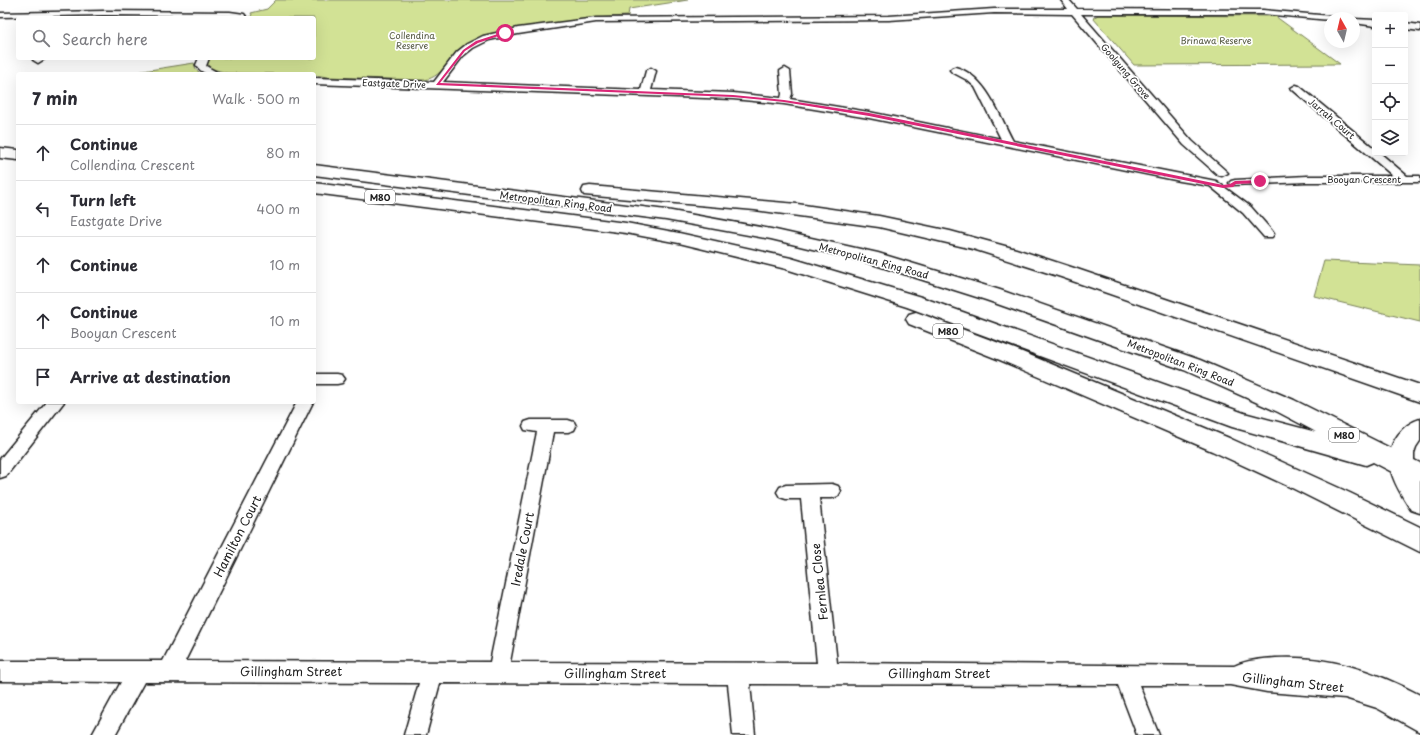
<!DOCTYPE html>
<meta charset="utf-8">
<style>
body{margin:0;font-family:"Playpen Sans",sans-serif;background:#f2f2f3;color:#2b2b33}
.controls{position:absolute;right:12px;top:12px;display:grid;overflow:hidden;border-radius:4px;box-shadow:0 4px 16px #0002}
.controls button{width:36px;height:36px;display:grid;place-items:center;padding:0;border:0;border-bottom:1px solid #e1e1e2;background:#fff;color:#2b2b33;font:20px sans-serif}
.compass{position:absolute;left:1324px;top:12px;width:36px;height:36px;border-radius:50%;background:#fff;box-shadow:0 4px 16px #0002;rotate:352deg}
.stop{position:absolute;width:12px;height:12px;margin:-9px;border:3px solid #db2777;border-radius:50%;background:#fff}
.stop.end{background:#db2777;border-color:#fff;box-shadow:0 1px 4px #0008}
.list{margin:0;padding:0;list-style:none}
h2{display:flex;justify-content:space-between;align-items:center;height:52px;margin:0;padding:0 16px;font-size:17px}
h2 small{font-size:13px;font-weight:400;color:#7c7c81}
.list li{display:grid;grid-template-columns:26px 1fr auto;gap:12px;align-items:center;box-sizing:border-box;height:56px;padding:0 16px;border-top:1px solid #e1e1e2}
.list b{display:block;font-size:15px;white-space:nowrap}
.list p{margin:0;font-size:13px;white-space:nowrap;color:#7c7c81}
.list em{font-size:13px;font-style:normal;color:#7c7c81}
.icon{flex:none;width:22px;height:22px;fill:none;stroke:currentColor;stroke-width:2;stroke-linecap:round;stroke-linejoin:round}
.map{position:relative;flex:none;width:1420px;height:735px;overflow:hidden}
.search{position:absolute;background:#fff;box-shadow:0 4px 16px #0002;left:16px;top:16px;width:300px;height:44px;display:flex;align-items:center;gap:10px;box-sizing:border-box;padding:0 14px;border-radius:4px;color:#7c7c81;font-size:15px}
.panel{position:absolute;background:#fff;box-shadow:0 4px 16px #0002;left:16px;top:72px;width:300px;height:332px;border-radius:4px}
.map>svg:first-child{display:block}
</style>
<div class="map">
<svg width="1420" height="735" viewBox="0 0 1420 735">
<rect width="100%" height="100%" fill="#fff"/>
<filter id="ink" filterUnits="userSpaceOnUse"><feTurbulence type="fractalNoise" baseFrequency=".025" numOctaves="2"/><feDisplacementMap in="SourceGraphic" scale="8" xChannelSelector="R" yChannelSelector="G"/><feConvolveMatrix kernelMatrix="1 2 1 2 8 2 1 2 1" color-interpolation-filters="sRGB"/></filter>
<g filter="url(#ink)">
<path fill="#d2e295" stroke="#777f58" d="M276,0h412l-59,9 -1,7c-30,1 -59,5 -88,9 -25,4 -51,6 -73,19 -17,9 -22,33 -43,36l-96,-3 -14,-2v-1l-87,-1 -17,-5 -3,-5 2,-5h105v-40h-65l3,-3 -1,-2 16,-4z
M1098,15l177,1 65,48 -206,1 -41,-47z
M194,63l2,7 6,4h-78z
M1324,261l96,4v57l-106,-26z"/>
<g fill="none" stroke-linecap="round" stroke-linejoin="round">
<g stroke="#1c1c1c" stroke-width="3">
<path id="minor" d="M1061,0h8l8,9 186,1 68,6 4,2h-5v2l-67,-6h-182l111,127 34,30 2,2 -6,3 -4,-1 -34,-30 -112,-131 -78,-1 -105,7 -293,2 -78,12 -29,6 -16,8 -10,8 -20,26 198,8 5,-19 5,-3 5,3 -5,19 82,3 48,5 1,-4 -2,-23 5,-3 5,3 2,23 -2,5 79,13 132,27 -26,-52 -8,-7 -15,-8 -2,-2 2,-2 3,-1c31,8 44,48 58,74l203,40 35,26 21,24 2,3 -2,3h-8l-21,-24 -33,-27 -30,-5 -311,-63 -85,-14 -51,-5 -419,-15v-6l120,4 23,-30 10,-8 16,-8 35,-8 78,-10 293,-2 105,-7h74z
M104,11l126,1 14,2 3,4 -17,-2 -126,-1 -104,2v-4z
M1354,19l21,1v6l-21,-3z
M1405,23l15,2v6l-15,-2z
M35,58h11l-8,5 -5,-3z
M199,58h10l-3,8 14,8c-11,0 -17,1 -24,-9z
M1296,85l3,1 76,63v4h5l27,23h13v6h-113l-76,3 -2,-2 2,-2 4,-1 72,-4h86l-100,-86 -2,-2z
M314,374h23l5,1 3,4 -3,4 -5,1h-23z
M47,402h17l-58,74 -6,2v-19z
M297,402h16l-128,259 305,1 47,-230 -12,-2 -2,-4 2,-4 6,-2h37l6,2 2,4 -2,4 -6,2h-15l-43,230 307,1 -16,-164h-15l-6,-2 -3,-5 3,-5 6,-2 46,-1 6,2 3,5 -3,5 -6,2h-13l18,165 397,3c13,-6 28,-7 42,-8 52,-3 99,13 144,37v37l-43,-24 -32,-10 -78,-6 -37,-7h-91l20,50h-22l-19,-50 -368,-1 5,51h-22l-5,-51 -288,-1 -14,52h-22l15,-52 -275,-1 -29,53h-23l29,-53 -121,-1v-20h163z"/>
</g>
<g stroke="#1c1c1c" stroke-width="3">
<path id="trunk" d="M1420,419v22l-4,6 -2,6v10l6,17v33l-9,-3c-15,-23 -32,-50 -13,-75 6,-8 12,-13 22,-16z"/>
</g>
<g stroke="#1c1c1c" stroke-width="3">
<path id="motorway" d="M0,148l18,2v10l-18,-2z
M314,165l352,45 105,19 107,24 122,37 200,70 94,40 126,63v22l-9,-3 -38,-20 -7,3 -134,-38 -325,-120 -121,-38 -107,-26 -53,-10 -312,-40v-10l312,40 53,10 112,25 130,39 323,116 72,19 -38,-20 -94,-42 -198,-70 -120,-38 -95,-23 -105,-19 -352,-45z
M590,186l207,18 82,12 71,15 66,18 58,19 346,117v17l-359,-125 -88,-28 -94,-22 -124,-17 -171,-15 -2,-4 2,-4z
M916,312l99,37 214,89 121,55 70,34v25l-128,-64 -80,-37 -212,-91 -91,-36 -3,-5 3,-5z"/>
</g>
<use href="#minor" fill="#fff" fill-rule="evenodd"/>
<use href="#trunk" fill="#fff" fill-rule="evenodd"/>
<use href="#motorway" fill="#fff" fill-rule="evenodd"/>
</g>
</g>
<path fill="#db2777" d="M504,32l3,1 -29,10 -13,8 -25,32 293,12 51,5 85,13 354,72 7,-1 5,-3 25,-1 3,1 -3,2 -24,1 -3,3 -10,1 -354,-72 -85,-14 -51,-5 -297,-12 27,-35 13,-9z"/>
<g text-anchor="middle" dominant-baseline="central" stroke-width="3.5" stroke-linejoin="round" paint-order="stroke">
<g font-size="9" fill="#535740" stroke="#fff">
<text x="412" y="35">Collendina<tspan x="412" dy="10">Reserve</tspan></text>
<text x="1216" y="40">Brinawa Reserve</text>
</g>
<g font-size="9" fill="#1c1c1c" stroke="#fff">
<text transform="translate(1126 71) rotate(49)">Goolgung Grove</text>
<text transform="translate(394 83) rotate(2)">Eastgate Drive</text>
<text transform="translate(1332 118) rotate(40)">Jarrah Court</text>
<text x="1364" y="179">Booyan Crescent</text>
</g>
<g fill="#fff" stroke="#606060" stroke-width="1">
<rect x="365" y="190" width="30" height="14" rx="3"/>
<rect x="933" y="324" width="30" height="14" rx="3"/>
<rect x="1329" y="428" width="30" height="14" rx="3"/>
</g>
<g font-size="9" font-weight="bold" fill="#1c1c1c">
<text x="380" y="197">M80</text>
<text x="948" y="331">M80</text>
<text x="1344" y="435">M80</text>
</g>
<g font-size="10" fill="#1c1c1c" stroke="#fff">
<text transform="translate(556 201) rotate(7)">Metropolitan Ring Road</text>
<text transform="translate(874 260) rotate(15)">Metropolitan Ring Road</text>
<text transform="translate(1181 362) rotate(21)">Metropolitan Ring Road</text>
</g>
<g font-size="12" fill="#1c1c1c" stroke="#fff">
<text transform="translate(237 536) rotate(-63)">Hamilton Court</text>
<text transform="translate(522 549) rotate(-79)">Iredale Court</text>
<text transform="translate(819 582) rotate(-96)">Fernlea Close</text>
<text x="291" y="671">Gillingham Street</text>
<text x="615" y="673">Gillingham Street</text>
<text x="939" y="673">Gillingham Street</text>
<text transform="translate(1293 682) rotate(6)">Gillingham Street</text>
</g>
</g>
</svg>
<div class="controls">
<button>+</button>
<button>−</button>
<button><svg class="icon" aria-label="locate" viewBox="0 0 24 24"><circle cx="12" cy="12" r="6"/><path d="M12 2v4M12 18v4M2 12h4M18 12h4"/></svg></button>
<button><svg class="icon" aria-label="layers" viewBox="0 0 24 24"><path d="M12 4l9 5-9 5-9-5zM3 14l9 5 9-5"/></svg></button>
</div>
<svg class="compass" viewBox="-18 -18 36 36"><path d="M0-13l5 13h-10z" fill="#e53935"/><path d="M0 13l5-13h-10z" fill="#7c7c81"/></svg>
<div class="stop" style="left:505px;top:33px"></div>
<div class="stop end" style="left:1260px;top:181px"></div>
<div class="search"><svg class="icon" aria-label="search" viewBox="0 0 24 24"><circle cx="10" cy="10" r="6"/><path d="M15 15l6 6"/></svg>Search here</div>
<section class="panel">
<h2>7 min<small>Walk · 500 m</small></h2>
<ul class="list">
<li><svg class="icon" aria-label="ahead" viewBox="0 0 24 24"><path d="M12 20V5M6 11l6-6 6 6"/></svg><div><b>Continue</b><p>Collendina Crescent</p></div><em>80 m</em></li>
<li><svg class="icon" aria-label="left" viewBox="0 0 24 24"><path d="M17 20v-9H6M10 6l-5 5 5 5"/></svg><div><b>Turn left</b><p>Eastgate Drive</p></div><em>400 m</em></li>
<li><svg class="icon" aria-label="ahead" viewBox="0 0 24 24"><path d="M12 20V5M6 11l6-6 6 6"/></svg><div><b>Continue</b></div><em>10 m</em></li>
<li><svg class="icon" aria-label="ahead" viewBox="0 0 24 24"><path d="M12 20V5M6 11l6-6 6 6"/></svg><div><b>Continue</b><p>Booyan Crescent</p></div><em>10 m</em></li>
<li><svg class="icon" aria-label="arrive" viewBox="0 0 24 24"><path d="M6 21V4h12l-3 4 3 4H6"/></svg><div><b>Arrive at destination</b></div></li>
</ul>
</section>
</div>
